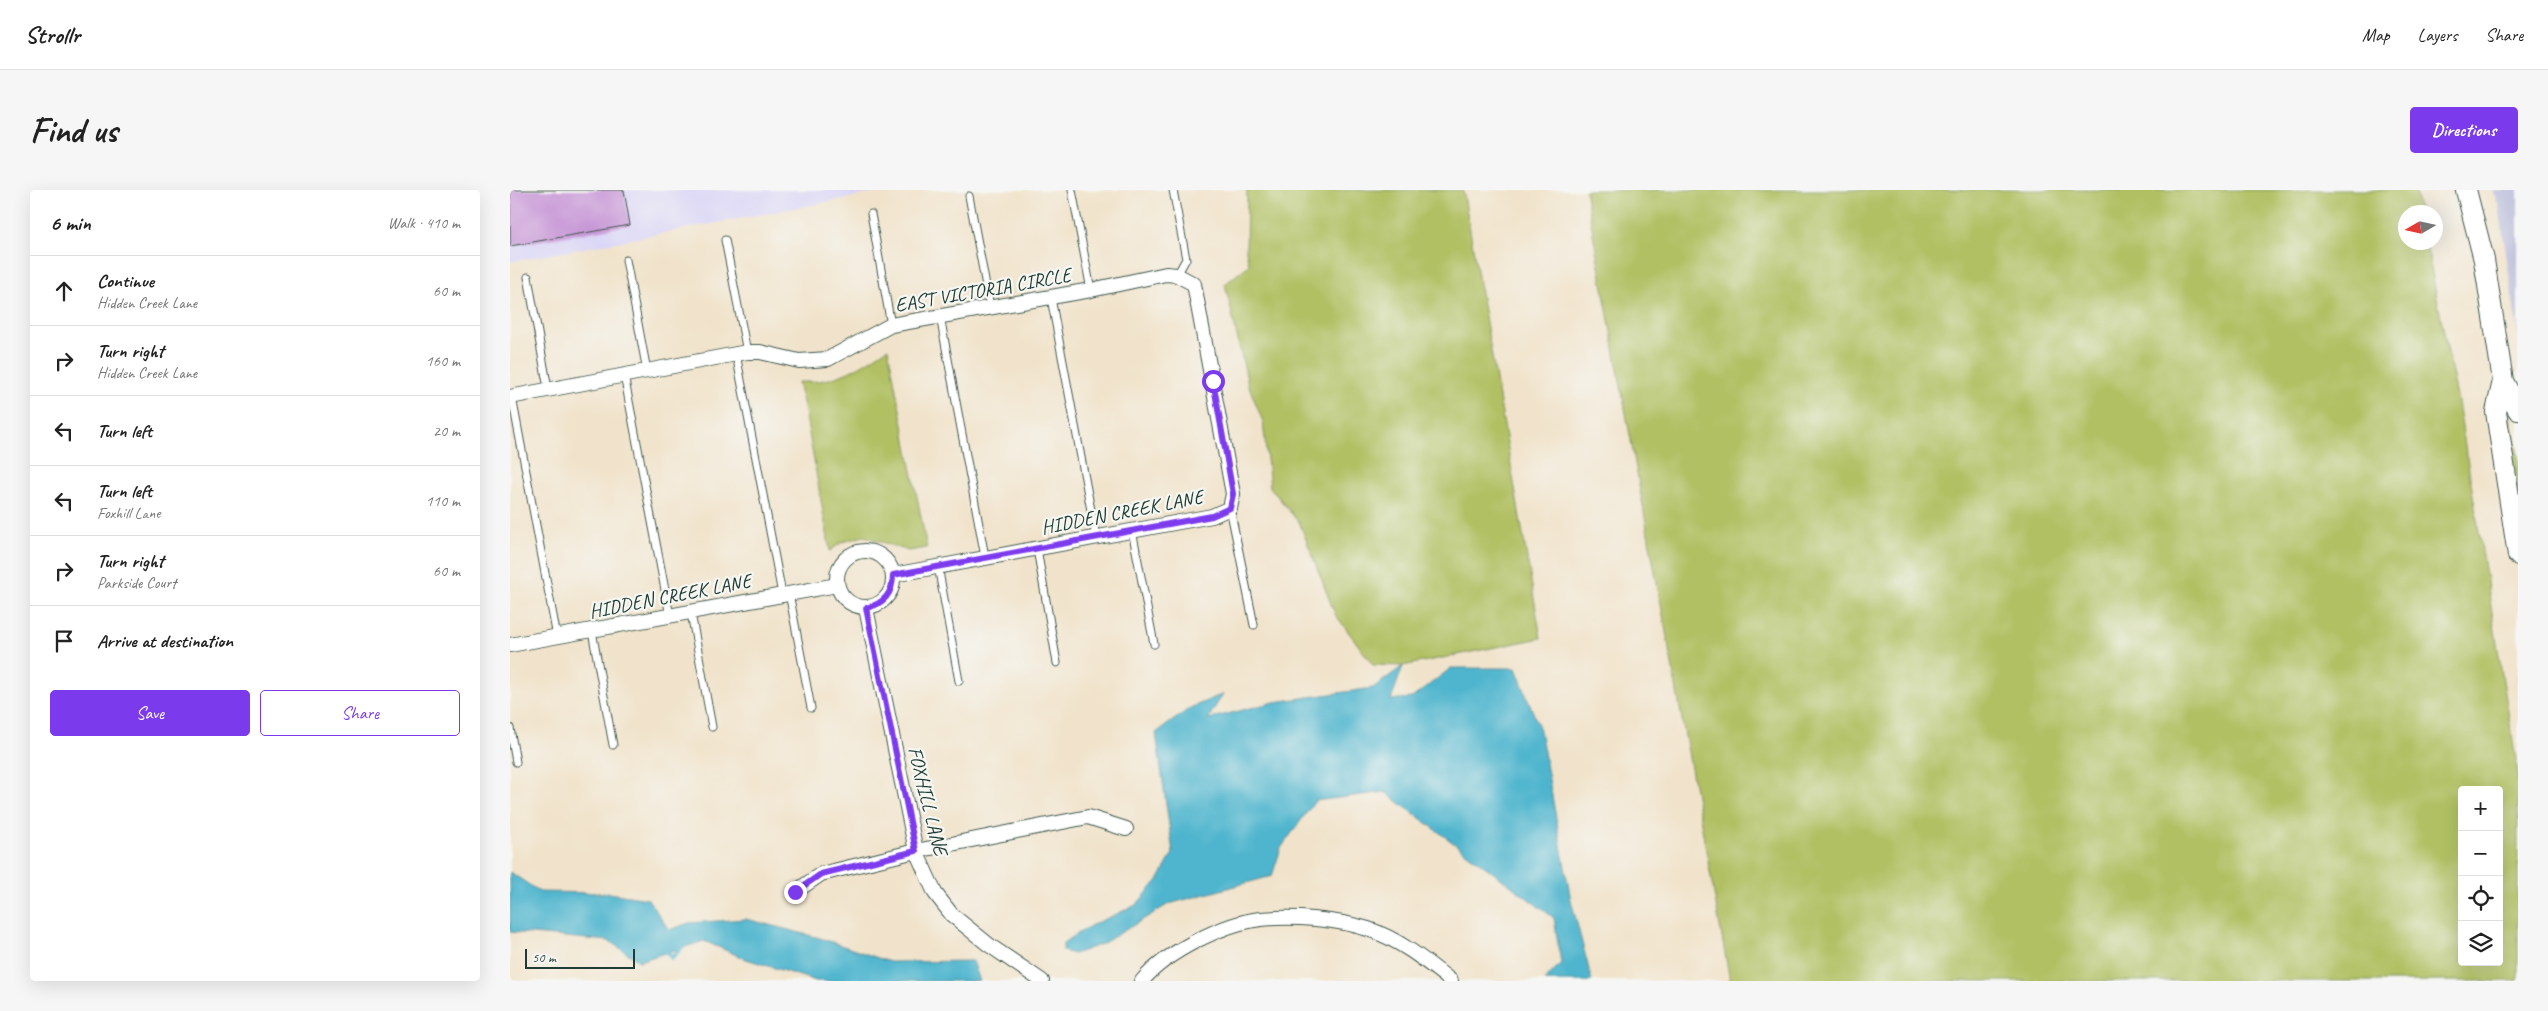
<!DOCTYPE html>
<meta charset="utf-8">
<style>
body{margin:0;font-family:Caveat,sans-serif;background:#f6f6f6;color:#222}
.controls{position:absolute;right:15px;bottom:15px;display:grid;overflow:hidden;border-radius:5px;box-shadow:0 5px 20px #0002}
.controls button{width:45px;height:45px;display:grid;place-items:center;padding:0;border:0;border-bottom:1px solid #e0e0e0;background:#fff;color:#222;font:25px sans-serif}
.compass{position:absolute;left:1888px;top:15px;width:45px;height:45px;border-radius:50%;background:#fff;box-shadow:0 5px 20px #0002;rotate:261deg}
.scale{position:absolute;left:15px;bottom:12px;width:110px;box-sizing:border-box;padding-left:5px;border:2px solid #1f3d34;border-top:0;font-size:14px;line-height:18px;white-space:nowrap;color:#1f3d34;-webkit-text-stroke:4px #f6f6f2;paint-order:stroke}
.stop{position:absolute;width:15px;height:15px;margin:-11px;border:4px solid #7c3aed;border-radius:50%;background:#fff}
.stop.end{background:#7c3aed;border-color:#fff;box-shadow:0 1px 5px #0008}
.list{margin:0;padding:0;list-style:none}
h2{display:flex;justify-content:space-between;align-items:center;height:65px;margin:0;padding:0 20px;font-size:21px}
h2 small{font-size:16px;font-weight:400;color:#767676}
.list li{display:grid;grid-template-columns:32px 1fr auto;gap:15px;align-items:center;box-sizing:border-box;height:70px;padding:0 20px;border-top:1px solid #e0e0e0}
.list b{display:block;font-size:19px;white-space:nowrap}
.list p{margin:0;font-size:16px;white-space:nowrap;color:#767676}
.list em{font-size:16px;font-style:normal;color:#767676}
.actions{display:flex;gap:10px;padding:15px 20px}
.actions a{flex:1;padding:11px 0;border:1px solid #7c3aed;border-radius:5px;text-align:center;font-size:18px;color:#7c3aed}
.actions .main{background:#7c3aed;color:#fff}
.icon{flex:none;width:28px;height:28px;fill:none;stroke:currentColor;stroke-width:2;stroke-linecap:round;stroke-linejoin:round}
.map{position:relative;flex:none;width:2008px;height:791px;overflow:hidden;border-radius:5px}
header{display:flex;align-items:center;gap:30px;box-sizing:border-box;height:70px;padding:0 25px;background:#fff;border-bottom:1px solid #e0e0e0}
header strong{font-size:24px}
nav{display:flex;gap:28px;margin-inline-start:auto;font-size:18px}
.intro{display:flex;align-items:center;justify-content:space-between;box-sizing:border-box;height:120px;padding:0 30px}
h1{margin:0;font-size:35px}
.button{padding:12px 22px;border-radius:5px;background:#7c3aed;color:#fff;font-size:18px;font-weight:700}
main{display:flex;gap:30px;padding:0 30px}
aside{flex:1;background:#fff;border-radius:5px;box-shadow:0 5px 20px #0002}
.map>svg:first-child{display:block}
</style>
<header>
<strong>Strollr</strong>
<nav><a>Map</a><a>Layers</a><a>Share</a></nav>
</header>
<div class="intro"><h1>Find us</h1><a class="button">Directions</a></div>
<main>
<aside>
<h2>6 min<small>Walk · 410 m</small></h2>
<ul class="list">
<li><svg class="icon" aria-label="ahead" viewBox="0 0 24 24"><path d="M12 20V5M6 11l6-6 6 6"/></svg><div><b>Continue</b><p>Hidden Creek Lane</p></div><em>60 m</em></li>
<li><svg class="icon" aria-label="right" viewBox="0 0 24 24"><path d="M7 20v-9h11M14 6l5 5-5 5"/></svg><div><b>Turn right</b><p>Hidden Creek Lane</p></div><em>160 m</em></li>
<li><svg class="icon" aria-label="left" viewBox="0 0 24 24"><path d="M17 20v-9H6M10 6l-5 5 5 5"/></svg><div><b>Turn left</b></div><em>20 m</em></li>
<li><svg class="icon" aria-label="left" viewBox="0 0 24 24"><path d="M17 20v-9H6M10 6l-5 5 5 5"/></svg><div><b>Turn left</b><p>Foxhill Lane</p></div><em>110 m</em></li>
<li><svg class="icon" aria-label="right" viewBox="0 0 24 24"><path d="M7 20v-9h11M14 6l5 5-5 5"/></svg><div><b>Turn right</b><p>Parkside Court</p></div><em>60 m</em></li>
<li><svg class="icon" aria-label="arrive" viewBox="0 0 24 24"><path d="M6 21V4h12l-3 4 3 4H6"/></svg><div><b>Arrive at destination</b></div></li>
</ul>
<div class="actions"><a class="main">Save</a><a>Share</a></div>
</aside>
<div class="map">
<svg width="2008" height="791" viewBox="0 0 2008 791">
<rect width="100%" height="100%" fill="#f6f6f2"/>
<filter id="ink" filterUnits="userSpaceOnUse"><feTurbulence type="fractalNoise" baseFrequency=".02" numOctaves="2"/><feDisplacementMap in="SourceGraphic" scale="10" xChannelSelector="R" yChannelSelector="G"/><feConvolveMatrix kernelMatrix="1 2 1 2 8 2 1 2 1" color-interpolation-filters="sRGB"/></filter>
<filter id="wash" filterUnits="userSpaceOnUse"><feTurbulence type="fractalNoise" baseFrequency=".0096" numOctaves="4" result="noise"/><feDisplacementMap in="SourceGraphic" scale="20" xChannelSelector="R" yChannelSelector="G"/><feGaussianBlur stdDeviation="1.12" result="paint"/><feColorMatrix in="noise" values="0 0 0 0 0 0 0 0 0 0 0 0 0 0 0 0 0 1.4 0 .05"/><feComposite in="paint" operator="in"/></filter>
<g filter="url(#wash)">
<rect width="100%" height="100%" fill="#f1e3cb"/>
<path fill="#dad6f7" d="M0,0h380l-380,72z"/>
<path fill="#c0c2dd" d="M1982,0h26v145l-19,-129z"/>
<path fill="#b0c062" stroke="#687e4b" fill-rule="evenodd" d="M737,0h216l78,448 -138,28 -30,-1 -38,-51 -35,-90 -30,-37 -7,-65 -15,-38 -23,-100 24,-19 -3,-14z
M1075,0h830l5,22h-14v30l20,1 32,159 60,371v208h-788zM1952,600h37v172h-37z
M378,158l39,200 -19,3 -44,-15 -22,6 -12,9 -25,-140 -7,-29c38,1 59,-13 90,-34z
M1991,204h4l13,61v44z"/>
<path fill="#4fb5ce" stroke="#377981" d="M893,476l-12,34 21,-2 39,-30h65l24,62 31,170 21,81h-48l17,-18 -7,-45 -169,-126 -70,9 -34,47 -9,28 -103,28 -67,40 -28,10 -11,-3v-8l27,-17 46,-21 23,-26 14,-26 -17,-120 34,-25 33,-14 -15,25 66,-17 99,-14z
M0,682l30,20 69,1 39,6 21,31 20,-7 57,-4 74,19 70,24 83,-1 7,20h-164l-70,-22 -42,-18 -65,20 -30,-20 -99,-9z"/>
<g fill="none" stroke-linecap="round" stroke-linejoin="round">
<path stroke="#4fb5ce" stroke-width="4.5" d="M153,758l9,10 12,-14"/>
</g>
<g id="blocks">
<path fill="#c796d7" d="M0,0h114l6,35 -120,21z"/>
</g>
</g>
<g filter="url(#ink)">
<use href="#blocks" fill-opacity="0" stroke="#3e564b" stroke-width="1"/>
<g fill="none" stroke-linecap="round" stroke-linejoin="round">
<g stroke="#3e564b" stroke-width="9">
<path id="lane" d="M562,0l19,100
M663,0l13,69 -9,16
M459,6l21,111
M361,24l20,111
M215,50l22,112
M116,70l21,111
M18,87l20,112
M541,108l45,239
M430,126l45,241
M226,164l46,240
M114,185l46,241
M2,207l45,240
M720,318l24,117
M622,340l22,114
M527,359l20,114
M428,376l21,115
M279,403l22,115
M181,423l21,114
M82,441l21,114
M0,538l6,34"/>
</g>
<g stroke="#3e564b" stroke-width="16">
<path id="street" d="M0,207l237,-45h13l39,9 29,-2 63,-34 200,-35 75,-16 11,1 17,9 39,210 -3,14 -18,8 -319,59
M327 389a28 28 0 1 1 56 0a28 28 0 1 1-56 0Z
M356,418l50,243 19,42 17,22 37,30 53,36
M0,455l327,-60
M285,702l26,-18 95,-23 172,-34 38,12
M632,791c24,-29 82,-58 119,-62 34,-3 75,0 107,10 31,10 58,32 83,52"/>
</g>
<g stroke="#3e564b" stroke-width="22">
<path id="secondary" d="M1956,0l18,70 19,121 15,29
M1993,191l-7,31 22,143"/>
</g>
<use href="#lane" stroke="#fff" stroke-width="7"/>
<use href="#street" stroke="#fff" stroke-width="14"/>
<use href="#secondary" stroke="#fff" stroke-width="20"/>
</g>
</g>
<g fill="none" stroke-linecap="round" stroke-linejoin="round" filter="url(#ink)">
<path stroke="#7c3aed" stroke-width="6" d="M285,702l26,-18 95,-23 -50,-243c18,-4 27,-15 27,-33l319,-59 18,-8 3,-14 -20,-113"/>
</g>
<g text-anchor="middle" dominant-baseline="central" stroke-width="4.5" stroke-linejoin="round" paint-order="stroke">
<g font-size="20" fill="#1f3d34" stroke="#f6f6f2">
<text transform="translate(473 100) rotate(-10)">EAST VICTORIA CIRCLE</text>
<text transform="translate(612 322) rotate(-11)">HIDDEN CREEK LANE</text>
<text transform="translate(160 406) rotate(-11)">HIDDEN CREEK LANE</text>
<text transform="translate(418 611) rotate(76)">FOXHILL LANE</text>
</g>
</g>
</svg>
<div class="controls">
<button>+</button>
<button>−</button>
<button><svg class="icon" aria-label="locate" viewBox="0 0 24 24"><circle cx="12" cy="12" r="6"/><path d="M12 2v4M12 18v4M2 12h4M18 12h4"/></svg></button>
<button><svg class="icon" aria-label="layers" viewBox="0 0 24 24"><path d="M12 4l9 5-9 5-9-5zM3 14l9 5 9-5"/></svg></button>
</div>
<svg class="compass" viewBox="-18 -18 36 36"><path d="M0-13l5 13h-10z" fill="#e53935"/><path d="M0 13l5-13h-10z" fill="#767676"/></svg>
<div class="scale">50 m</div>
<div class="stop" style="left:703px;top:191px"></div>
<div class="stop end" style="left:285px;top:702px"></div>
</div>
</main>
